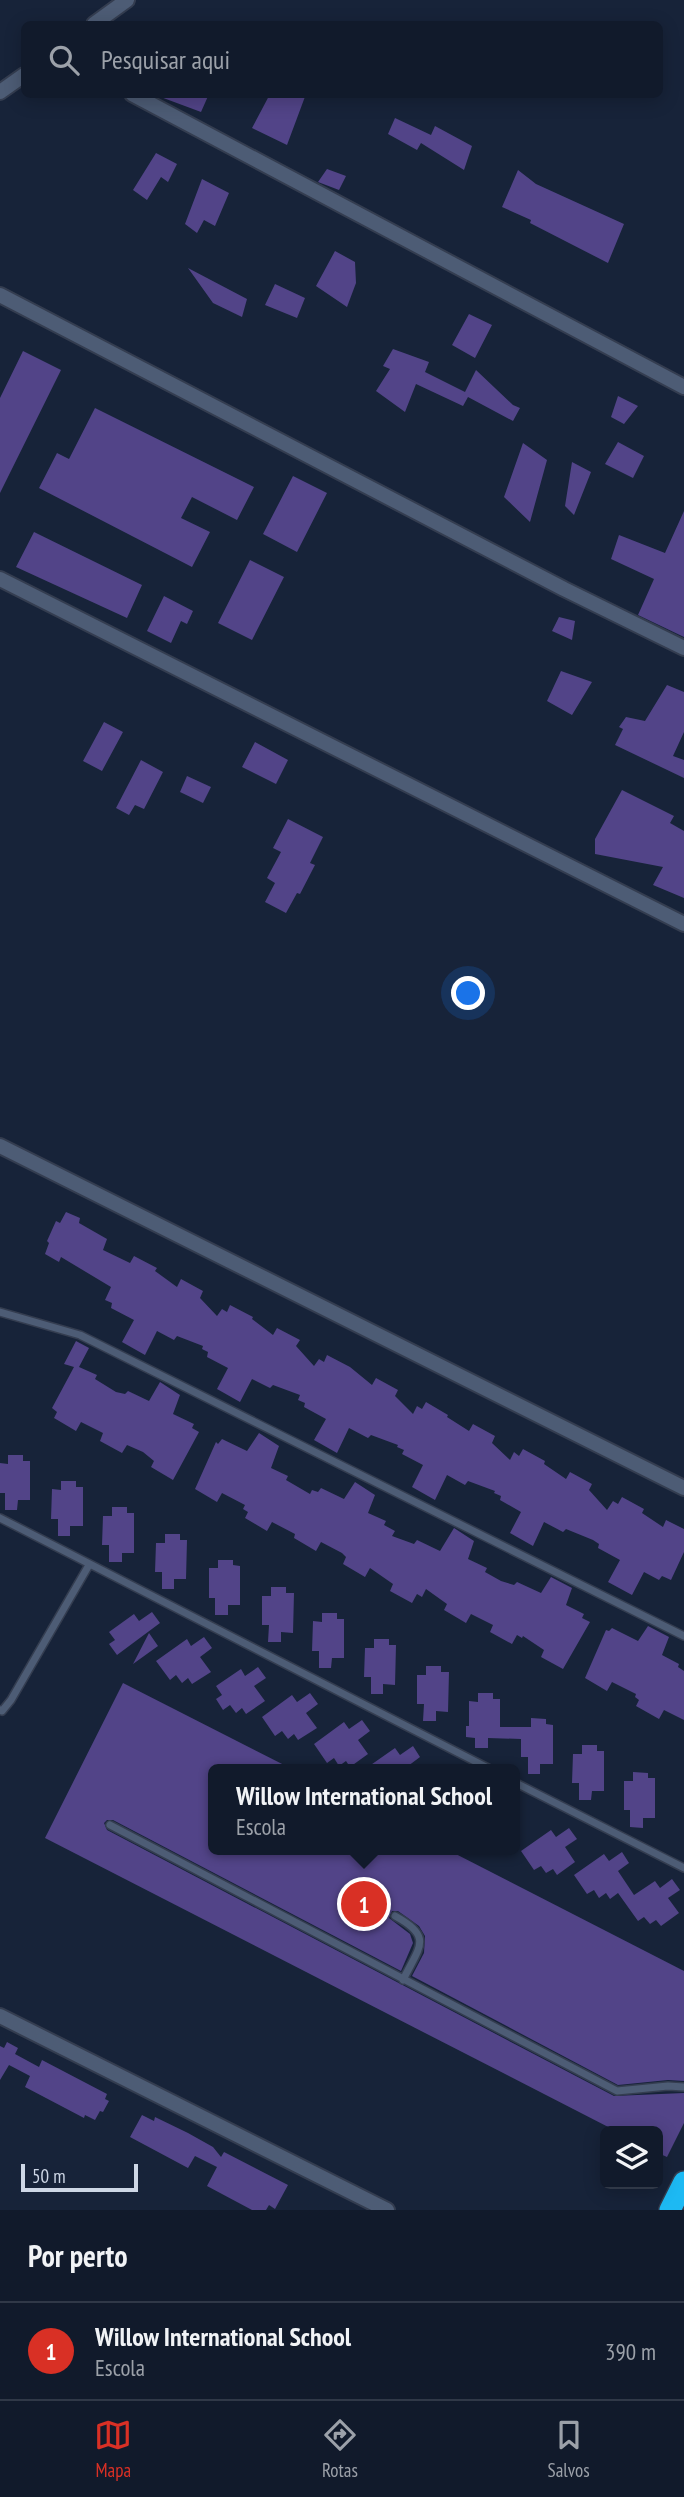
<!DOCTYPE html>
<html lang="pt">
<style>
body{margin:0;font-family:"PT Sans Narrow",sans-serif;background:#1e2737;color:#f1f3f6}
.controls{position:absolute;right:21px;bottom:21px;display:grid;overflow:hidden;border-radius:10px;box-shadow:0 4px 18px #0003}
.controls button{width:63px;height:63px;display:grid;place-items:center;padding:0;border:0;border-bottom:2px solid #303847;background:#111a2b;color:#f1f3f6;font:35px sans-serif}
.scale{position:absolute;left:21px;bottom:18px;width:117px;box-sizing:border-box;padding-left:7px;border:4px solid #ced7e6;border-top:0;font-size:19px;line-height:24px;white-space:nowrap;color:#ced7e6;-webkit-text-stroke:5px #172339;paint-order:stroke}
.you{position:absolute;left:469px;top:994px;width:24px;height:24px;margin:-18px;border:5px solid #fff;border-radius:50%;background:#1a73e8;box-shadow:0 0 0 10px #1a73e833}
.badge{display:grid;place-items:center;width:46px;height:46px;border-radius:50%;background:#d93025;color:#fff;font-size:23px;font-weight:700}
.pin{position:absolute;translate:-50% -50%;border:4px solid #fff;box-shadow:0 2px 7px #0006}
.popup{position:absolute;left:208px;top:1764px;width:312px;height:91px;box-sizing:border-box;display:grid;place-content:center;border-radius:10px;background:#111a2b;filter:drop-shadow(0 2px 5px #0005);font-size:23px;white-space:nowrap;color:#9ca1a9}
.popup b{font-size:26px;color:#f1f3f6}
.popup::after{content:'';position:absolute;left:50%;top:100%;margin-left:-14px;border:14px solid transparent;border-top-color:#111a2b}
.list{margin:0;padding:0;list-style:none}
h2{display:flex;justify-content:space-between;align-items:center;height:91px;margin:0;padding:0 28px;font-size:30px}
h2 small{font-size:23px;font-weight:400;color:#9ca1a9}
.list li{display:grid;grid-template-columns:46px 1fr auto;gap:21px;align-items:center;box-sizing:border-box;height:98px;padding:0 28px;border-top:2px solid #303847}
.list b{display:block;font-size:26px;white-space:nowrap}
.list p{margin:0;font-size:23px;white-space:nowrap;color:#9ca1a9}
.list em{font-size:23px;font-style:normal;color:#9ca1a9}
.icon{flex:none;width:38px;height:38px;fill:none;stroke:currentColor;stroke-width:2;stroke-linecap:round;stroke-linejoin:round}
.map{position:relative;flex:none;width:684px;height:2210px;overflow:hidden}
.search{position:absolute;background:#111a2b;box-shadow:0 4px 18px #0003;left:21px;right:21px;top:21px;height:77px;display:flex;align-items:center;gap:18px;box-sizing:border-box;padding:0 24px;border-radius:10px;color:#9ca1a9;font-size:26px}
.sheet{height:189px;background:#111a2b}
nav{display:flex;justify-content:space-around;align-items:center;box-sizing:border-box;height:98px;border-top:2px solid #303847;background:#111a2b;font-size:19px;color:#9ca1a9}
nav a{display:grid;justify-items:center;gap:4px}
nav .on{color:#d93025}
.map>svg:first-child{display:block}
</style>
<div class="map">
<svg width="684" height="2210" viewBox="0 0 684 2210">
<rect width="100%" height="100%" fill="#172339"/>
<path fill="#524488" d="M158,94h51l-8,18 -43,-16z
M270,94h36l-19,51 -35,-17z
M395,118l36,17 4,-9 37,20 -8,24 -43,-27 -4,7 -29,-16z
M156,153l21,11 -9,18 -7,-5 -14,23 -14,-10z
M327,169l19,7 -7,14 -21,-8z
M518,170l18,14 88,40 -16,39 -78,-40 1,-3 -29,-13z
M202,179l27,14 -14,33 -11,-6 -7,13 -12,-9z
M335,251l20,11 1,21 -9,24 -31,-21z
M188,268l59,31 -5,18 -29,-14z
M275,284l30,14 -8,20 -32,-13z
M469,314l23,11 -17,33 -23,-13z
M393,349l36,13 -4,10 40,20 11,-22 37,35 7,3 -7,13 -45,-24 -5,9 -47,-22 -11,28 -29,-21 14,-22 -7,-3z
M23,351l38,19 -61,123v-95z
M618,396l20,10 -14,18 -13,-7z
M95,408l159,79 -17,33 -45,-23 -11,21 29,14 -18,35 -153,-79 18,-35 12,6z
M618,442l26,14 -11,22 -28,-14z
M523,443l24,17 -17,62 -26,-25z
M572,462l19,10 -17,43 -9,-9z
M293,476l34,17 -30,59 -34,-18z
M684,511v126l-46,-22 16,-36 -43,-20 8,-24 46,18z
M34,532l108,53 -15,33 -111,-51z
M250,560l34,17 -32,63 -34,-17z
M164,596l29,15 -6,13 -6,-3 -10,22 -24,-12z
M559,617l16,4 -3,19 -20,-9z
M561,671l31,11 -20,33 -25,-14z
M667,685l17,7v40l-11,24 11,4v18l-69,-33 8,-16 -4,-2 7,-10 19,4z
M104,722l19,10 -21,39 -19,-10z
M255,742l33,18 -12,24 -34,-17z
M141,760l22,12 -19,37 -9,-4 -6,10 -13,-7z
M187,776l24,11 -8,16 -23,-11z
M622,790l52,26 -4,7 14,8v67l-31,-13 10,-18 -68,-13v-15z
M288,819l35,18 -13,26 5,2 -15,29 -3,-1 -11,20 -21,-11 10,-19 -8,-5 14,-26 -8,-4z
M66,1212l14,6 -1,5 28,16 -4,11 27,13 4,-7 23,12 -2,3 22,16 4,-8 22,12 -3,7 17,18 5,-7 5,3 3,-7 23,12 -1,2 21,16 4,-7 23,12 -4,6 18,20 5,-7 5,3 3,-7 23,12 22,18 4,-7 22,12 -3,6 18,18 4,-8 5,3 4,-7 22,13 -1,2 22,14 4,-7 22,12 -3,7 18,17 4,-8 5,4 4,-7 22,12 -1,3 22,15 4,-7 22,12 -3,6 18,20 6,-9 5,3 4,-7 22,12 -2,4 21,14 3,-7 18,9v23l-13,28 -9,-4 -3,4 -15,-8 -12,23 -24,-13 12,-22 -22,-12 1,-4 -6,-4 -27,-11 -3,3 -19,-10 -11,24 -23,-13 11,-21 -21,-12 1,-4 -7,-3 1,-2 -27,-10 -3,4 -18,-10 -12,25 -23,-13 11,-22 -21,-11 2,-4 -7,-3 1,-2 -27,-10 -3,3 -19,-10 -12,25 -23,-13 12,-21 -22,-12 1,-4 -7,-3 2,-5 -27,-10 -3,3 -18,-9 -12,23 -23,-13 11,-21 -21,-11 1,-5 -6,-3 1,-3 -26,-10 -3,4 -17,-9 -12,24 -23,-13 12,-22 -23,-12 1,-5 -7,-3 6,-13 -50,-30 -2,5 -14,-8 4,-11 -2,-2 9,-20 4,2z
M76,1341l13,7 -10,19 18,8 -2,4 21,13 9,2 3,-3 21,10 11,-19 20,13 -7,19 21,10 -2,4 7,4 -26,48 -22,-13 3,-6 -11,-9 -16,-7 -5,8 -22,-12 3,-8 -22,-11 -5,9 -22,-13 3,-6 -5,-4 22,-41 -10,-3z
M259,1433l20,13 -8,22 17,8 -2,4 24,14 2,-4 6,2 3,-4 23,11 11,-17 20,13 -7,18 18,8 -2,4 11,6 -3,5 22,8 3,-4 23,11 14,-23 20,13 -6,18 19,9 -2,4 16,9 13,4 3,-3 24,11 10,-16 21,11 -6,17 18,9 -2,4 8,4 -27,47 -22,-12 3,-7 -21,-14 -1,2 -5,-3 -5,9 -22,-12 3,-7 -22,-11 -5,9 -22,-13 3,-6 -21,-15 -4,8 -5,-3 -5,9 -22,-12 3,-7 -23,-16 -5,9 -22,-13 3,-7 -4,-4 -21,-11 -5,9 -22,-13 1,-4 -23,-12 -5,9 -22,-13 3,-6 -5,-3 2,-4 -23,-12 -5,9 -22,-13 21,-47 2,2 4,-5 25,12z
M8,1455h15v6h7v39h-12l-1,10h-12v-17h-5v-30l8,1z
M61,1481h15v6h7v39h-13v10h-12v-17h-7l1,-30 9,1z
M112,1507h15v6h7v40h-12v9h-13v-17h-7l1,-29h9z
M165,1534h15v6h7l-1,39h-12v10h-12v-17h-7l1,-29h9z
M218,1560h15v5l7,1v39h-12v10h-13v-17h-6v-30h9z
M271,1587h15v6h8l-1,40 -12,-1v10h-13l1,-17h-7v-29h9z
M152,1612l8,11 -43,32 -8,-11 6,-4 -6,-8 25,-18 5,7z
M322,1613h15v6h7v39h-12l-1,10h-12v-17h-7l1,-30 9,1z
M648,1626l21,11 -7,18 17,9 -1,3 6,4v49l-20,-10 -5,9 -23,-13 3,-6 -4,-3 1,-3 -24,-12 -5,9 -22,-13 21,-48 3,1 3,-3 26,13z
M149,1633l9,13 -25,18z
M204,1637l8,11 -12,9 11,15 -19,12 -4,-6 -6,5 -6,-8 -6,5 -14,-19 31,-22 4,7z
M374,1639h15v6h7l-1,40 -12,-1v10h-12v-17h-7l1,-29h9z
M426,1666h15v6h8l-1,40 -12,-1v10h-13l1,-17h-7v-29h9z
M258,1667l8,11 -12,8 11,15 -19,13 -4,-6 -6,5 -6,-8 -7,5 -7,-11 6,-4 -6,-9 25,-17 4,7z
M123,1683l169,86h-78v81h234l236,121v110l-16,-1 -50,5 -206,-109 12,-23 1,-17 -6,-10 -21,-15h-6l-3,7 21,16 3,9 -12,28 -288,-151h-6l-3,3 3,7 507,266 70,-3v30l-17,34 -9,-4v-22h-42l-571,-293z
M310,1693l8,11 -12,9 11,15 -19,12 -4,-6 -6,5 -6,-8 -7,5 -13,-19 30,-22 5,7z
M478,1693h15v6h7v28h31v-9l15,1v5l7,1v39h-13v10h-12v-17h-7v-18l-33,-1v10h-13v-10l-9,-1v-11h3v-25l9,1z
M362,1720l8,11 -12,9 10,14 -18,13 -4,-6 -7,5 -5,-8 -7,5 -13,-19 30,-22 5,7z
M582,1745h15v6h7v40h-12l-1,9h-12v-17h-7l1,-29h9z
M413,1746l7,11 -12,9 2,3h-45l30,-21 5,7z
M633,1772l15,1v5h7v40h-12v10l-13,-1v-17h-6v-29h9z
M569,1828l8,11 -12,8 10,15 -18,13 -4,-6 -7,4 -5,-7 -7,4 -13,-19 30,-21 5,7z
M622,1852l7,11 -11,8 16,24 21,-14 5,7 12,-9 8,11 -12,8 11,15 -18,13 -5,-6 -6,4 -6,-7 -6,4 -20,-28 -8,6 -4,-6 -7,5 -5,-8 -7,4 -13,-19 30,-21 5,7z
M7,2042l11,6 -3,6 24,13 3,-7 65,34 -2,5 4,2 -6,11 -3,-1 -5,9 -10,-5 -1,3 -59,-31 5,-11 -21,-11 -9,15v-34l4,2z
M142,2115l12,6 1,-4 33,16 25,14 8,10 3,-5 64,33 -13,24 -6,-4 -3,5h-14l-45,-24 10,-19 -22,-11 -7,12 -58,-31z"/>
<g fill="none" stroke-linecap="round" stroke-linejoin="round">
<g stroke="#343d50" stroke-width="10">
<path id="lane" d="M0,1312l80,23 604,301
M0,1518l490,251
M0,1710l2,1 9,-11 78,-135
M514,1782l170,86
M110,1825l507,266 51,-5 16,1
M395,1916c39,21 24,31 8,64"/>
</g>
<g stroke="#343d50" stroke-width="18">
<path id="street" d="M94,24l33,-24
M0,92l24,-17
M132,94l552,293
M0,295l564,294 120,59
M0,579l684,345
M0,1146l684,342
M0,2016l387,194"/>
</g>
<g stroke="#343d50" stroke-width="24">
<path id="highway" d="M670,2210l14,-28"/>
</g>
<use href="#lane" stroke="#4d5c75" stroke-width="7"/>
<use href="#street" stroke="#4d5c75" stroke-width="14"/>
<use href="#highway" stroke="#1db9f3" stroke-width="21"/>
</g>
</svg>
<div class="controls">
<button><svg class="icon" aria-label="layers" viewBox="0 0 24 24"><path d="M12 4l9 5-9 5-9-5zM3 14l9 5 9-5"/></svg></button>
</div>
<div class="scale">50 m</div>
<div class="you"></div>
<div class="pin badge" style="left:364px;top:1904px">1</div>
<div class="popup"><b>Willow International School</b>Escola</div>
<div class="search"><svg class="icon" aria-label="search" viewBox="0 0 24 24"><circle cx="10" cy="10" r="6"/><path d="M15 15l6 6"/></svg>Pesquisar aqui</div>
</div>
<section class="sheet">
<h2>Por perto<small></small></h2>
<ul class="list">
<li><span class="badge">1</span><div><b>Willow International School</b><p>Escola</p></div><em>390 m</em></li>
</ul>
</section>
<nav>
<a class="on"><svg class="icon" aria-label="map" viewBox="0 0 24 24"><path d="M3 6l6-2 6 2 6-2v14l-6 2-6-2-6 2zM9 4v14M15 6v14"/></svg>Mapa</a>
<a><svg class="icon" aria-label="directions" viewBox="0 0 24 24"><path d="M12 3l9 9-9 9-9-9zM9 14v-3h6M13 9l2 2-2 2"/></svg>Rotas</a>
<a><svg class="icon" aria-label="saved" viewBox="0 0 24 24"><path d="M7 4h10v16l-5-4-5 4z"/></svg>Salvos</a>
</nav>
